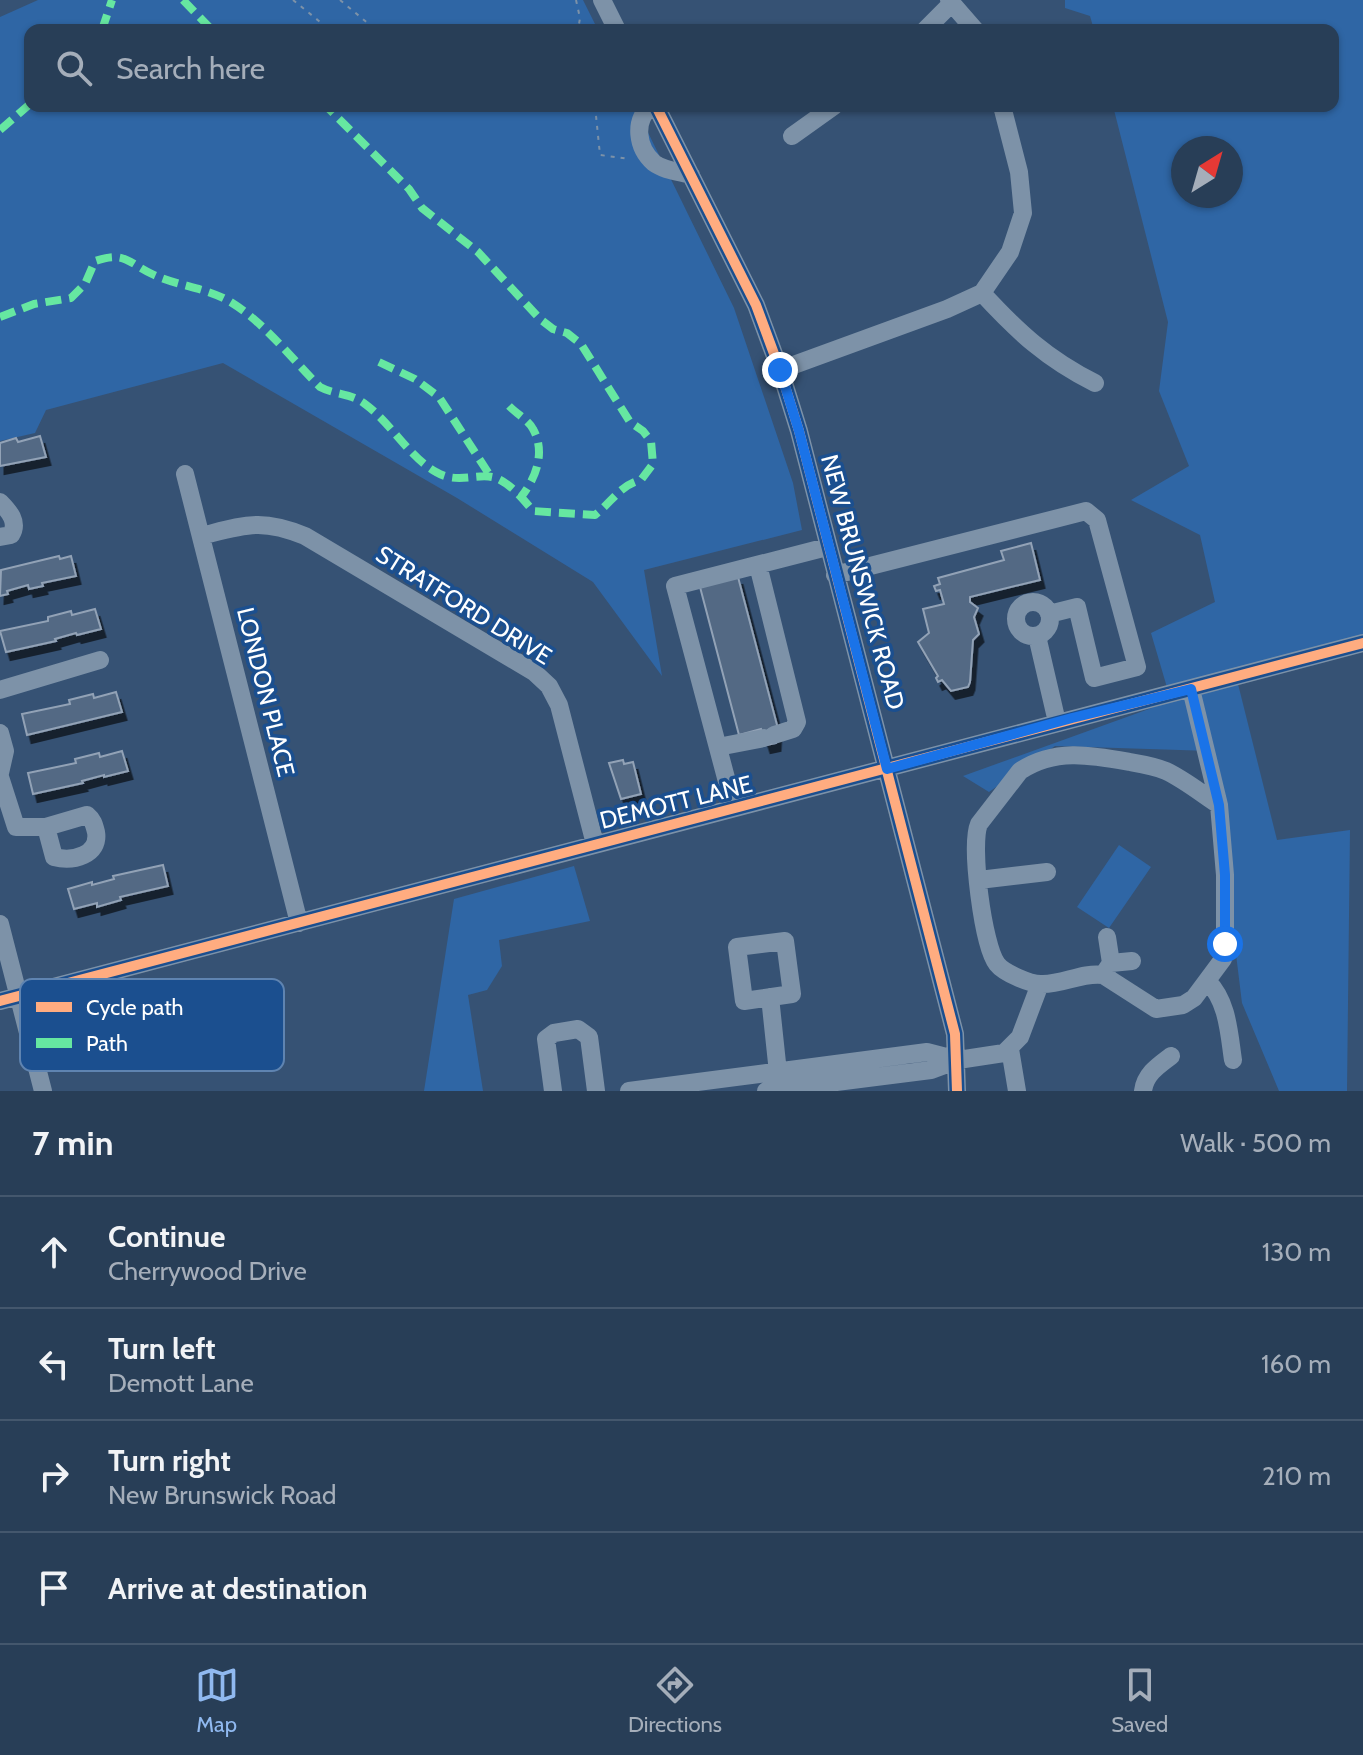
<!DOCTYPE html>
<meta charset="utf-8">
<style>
body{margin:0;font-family:Cabin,sans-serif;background:#30455d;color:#f1f3f6}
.compass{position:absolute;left:1171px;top:136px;width:72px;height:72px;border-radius:50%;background:#283e57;box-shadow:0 2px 6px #0004;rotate:37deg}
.stop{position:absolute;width:24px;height:24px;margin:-18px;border:6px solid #1a73e8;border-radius:50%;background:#fff}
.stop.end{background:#1a73e8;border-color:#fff;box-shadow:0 2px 8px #0008}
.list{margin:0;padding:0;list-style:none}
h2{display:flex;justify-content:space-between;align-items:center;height:104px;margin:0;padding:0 32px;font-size:34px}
h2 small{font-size:26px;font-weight:400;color:#a5aeba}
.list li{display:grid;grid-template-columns:52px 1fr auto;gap:24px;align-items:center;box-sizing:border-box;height:112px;padding:0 32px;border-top:2px solid #44576d}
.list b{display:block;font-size:30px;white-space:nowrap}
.list p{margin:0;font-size:26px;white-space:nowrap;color:#a5aeba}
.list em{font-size:26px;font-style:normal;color:#a5aeba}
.icon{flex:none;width:44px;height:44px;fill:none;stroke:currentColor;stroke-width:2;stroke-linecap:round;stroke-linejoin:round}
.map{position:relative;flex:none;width:1363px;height:1091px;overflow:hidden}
.search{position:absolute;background:#283e57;box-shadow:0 2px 6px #0004;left:24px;right:24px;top:24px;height:88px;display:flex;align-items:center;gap:20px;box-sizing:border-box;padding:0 28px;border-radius:16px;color:#a5aeba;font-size:30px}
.sheet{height:552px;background:#283e57}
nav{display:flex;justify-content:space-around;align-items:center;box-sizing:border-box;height:112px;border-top:2px solid #44576d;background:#283e57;font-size:22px;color:#a5aeba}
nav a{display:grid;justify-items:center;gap:4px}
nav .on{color:#90b9f0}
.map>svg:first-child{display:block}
</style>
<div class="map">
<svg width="1363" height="1091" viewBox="0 0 1363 1091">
<defs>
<filter id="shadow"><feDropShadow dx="4.5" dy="8" stdDeviation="0" flood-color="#0009"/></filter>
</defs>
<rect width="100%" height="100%" fill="#365274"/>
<path fill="#2f66a5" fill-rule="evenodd" d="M38,0h545l15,30h-568v76h605l99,202 59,175 9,47 -158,40 18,106 -69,-94 -136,-84 -234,-135 -177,47 -11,23 -35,8v-424z
M1065,0h298v649l-125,35 39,156 73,-10 -3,261h-68l-37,-88 -31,-252 -156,-5 -66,46 -26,-16 208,-75 -20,-68 64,-31 -15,-67 -69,-35 58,-34 -30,-75 9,-69 -55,-216h220v-76h-239l-4,-14 -25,-8zM1183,148h48v48h-48z
M1119,845l32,22 -42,61 -32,-21z
M574,866l16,55 -91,19 3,26 -15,24 -19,5 15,96h-59l30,-192z"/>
<path fill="#526984" stroke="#92a2b6" stroke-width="2" filter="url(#shadow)" d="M40,436l6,21 -46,9v-23l16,-5 2,4z
M1031,543l9,37 -70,17v5l8,6 -4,9 5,17 -6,6 -3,42 -2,5 -17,4 -9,-11 -4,2 -2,-4 2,-2 -20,-34 11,-9 -6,-24 21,-5 -4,-14 -4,1 -2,-5 6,-2 -2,-6 66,-18 -3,-9z
M59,556l1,3 11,-3 5,20 -34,7 1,3 -14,3 -1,-4 -21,6 1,3 -8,2 1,-26z
M738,577l39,148 -1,18 -10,2 -5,-16 -22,6 -39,-148z
M95,609l6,20 -24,6 -1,-2 -21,6 1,2 -50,11 -6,-21 48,-10v-4l23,-6 1,4z
M116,692l6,20 -95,23 -5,-21 48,-10 -1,-4 24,-6 1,4z
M122,751l6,20 -24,6v-2l-22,6 1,2 -50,11 -5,-21 48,-10 -1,-4 24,-6 1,4z
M623,760l1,4 9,-2 8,32 -20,5 -12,-36z
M163,865l5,21 -48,11 1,3 -24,7v-4l-23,6 -6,-20 24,-7v3l22,-6 -1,-3z"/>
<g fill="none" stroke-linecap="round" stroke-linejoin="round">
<path stroke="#7d92a8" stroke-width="2" stroke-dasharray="4 6" stroke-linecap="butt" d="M293,0l37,30
M340,0l36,30
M576,0l4,18 -2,12
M595,106l5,49 30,4"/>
<path stroke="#7d92a8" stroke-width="18" d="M602,0l15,30
M949,0l26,30
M925,30l27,-27
M651,106c-18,15 -14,42 3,57 9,7 26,9 37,12
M656,106l100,199 24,65 19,61 156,603 2,57
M792,136l42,-30
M982,293c36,39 65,66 113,90
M780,370l167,-61 35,-16 28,-41 13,-39 -4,-41 -17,-66
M185,474l114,449
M0,502c9,9 19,20 11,33l-11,2
M201,536c44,-11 60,-18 104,0l229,136 15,14 10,19 36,139
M758,565l39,157 -4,7 -19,6
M835,575l251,-64 11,9 40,147 -43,11 -17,-71 -28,7
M1016 619a17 17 0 1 1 34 0a17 17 0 1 1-34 0Z
M1037,636l20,86
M1191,689l28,116 6,70v69l-2,15 -29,39 -11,7 -27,4 -53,-34c-21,-3 -41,10 -62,9 -11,0 -37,-11 -44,-20 -14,-18 -27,-119 -18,-140l41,-53c35,-23 71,-16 110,-9 12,2 25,4 36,9 19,9 36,23 53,34
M0,690l100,-30
M0,733l5,18 -5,22
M718,747l46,-9
M0,777l16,50h30l41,-12c6,5 7,9 9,17 4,23 -23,30 -42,25l-8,-30
M734,808l-59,-222 152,-39
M979,880l68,-8
M0,924l43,167
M785,941l7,53 -48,7 -7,-54z
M1111,963l21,-2
M1103,975l8,-12 -4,-26
M1207,981c21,20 22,53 26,79
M770,997l9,85
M0,1001l1363,-358
M1010,1049l7,42
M553,1091l-7,-52 8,-6 24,-4 11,8 7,54
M629,1091l298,-39 31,8
M766,1091l165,-21 27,-10 46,-7 16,-16 20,-53
M1143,1091c2,-17 16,-26 28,-35"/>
<path stroke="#66e7a1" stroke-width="8" stroke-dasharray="16 8" stroke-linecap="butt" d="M183,0l29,30
M102,30l10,-30
M0,130l30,-26
M0,317l34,-13 37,-6 14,-14 10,-23c30,-10 32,1 57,13 25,12 52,13 77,27 35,21 62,57 91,86 15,8 31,6 45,17 26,19 44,53 71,68 22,13 42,0 60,6 15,6 27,21 37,33l62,4c17,-13 25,-30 46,-35l12,-16 -2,-23 -8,-10 -13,-9 -49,-78 -14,-11 -14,-4 -13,-10 -62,-67 -56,-44 -13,-19 -83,-83
M379,362l36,17 24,18 52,80
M509,406c7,7 20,15 24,23 13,23 3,49 -12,68"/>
<g stroke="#1b4f8f" stroke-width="15">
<path id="cycleway" d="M656,106l100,199 24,65 19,61 156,603 2,57
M0,1001l1363,-358"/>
</g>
<use href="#cycleway" stroke="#ffac80" stroke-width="10"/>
</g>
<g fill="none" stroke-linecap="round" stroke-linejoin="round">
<path stroke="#1a73e8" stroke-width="10" d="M780,370l19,61 88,338 185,-51 119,-29 28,116 6,70v69"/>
</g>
<g text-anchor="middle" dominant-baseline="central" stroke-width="7" stroke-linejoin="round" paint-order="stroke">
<g font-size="24" fill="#fff" stroke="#1b4f8f">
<text transform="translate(863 582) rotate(75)">NEW BRUNSWICK ROAD</text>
<text transform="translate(464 605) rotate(32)">STRATFORD DRIVE</text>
<text transform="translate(266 692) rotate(76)">LONDON PLACE</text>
<text transform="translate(676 802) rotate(-14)">DEMOTT LANE</text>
</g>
</g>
<rect x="20" y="979" width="264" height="92" rx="12" fill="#1b4f8f" stroke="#5f84b1" stroke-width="2"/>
<rect x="36" y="1002" width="36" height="10" fill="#ffac80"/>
<rect x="36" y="1038" width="36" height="10" fill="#66e7a1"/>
<g font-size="22" fill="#fff">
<text x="86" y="1015">Cycle path</text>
<text x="86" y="1051">Path</text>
</g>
</svg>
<svg class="compass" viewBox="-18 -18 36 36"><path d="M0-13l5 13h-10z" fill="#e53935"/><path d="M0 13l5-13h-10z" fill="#a5aeba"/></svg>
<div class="stop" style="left:1225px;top:944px"></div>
<div class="stop end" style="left:780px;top:370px"></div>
<div class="search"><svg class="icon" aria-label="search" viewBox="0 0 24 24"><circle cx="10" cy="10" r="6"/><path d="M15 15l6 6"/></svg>Search here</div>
</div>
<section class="sheet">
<h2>7 min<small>Walk · 500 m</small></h2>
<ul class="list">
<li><svg class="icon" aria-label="ahead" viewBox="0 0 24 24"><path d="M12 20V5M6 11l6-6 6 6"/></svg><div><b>Continue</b><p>Cherrywood Drive</p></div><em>130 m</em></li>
<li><svg class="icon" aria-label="left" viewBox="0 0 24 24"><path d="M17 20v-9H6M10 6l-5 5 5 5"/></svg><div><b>Turn left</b><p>Demott Lane</p></div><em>160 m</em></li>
<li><svg class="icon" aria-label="right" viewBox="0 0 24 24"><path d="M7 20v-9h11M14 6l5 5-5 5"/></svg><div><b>Turn right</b><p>New Brunswick Road</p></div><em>210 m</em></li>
<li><svg class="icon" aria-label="arrive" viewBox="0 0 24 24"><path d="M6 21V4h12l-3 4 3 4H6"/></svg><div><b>Arrive at destination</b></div></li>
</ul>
</section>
<nav>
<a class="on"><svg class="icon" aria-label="map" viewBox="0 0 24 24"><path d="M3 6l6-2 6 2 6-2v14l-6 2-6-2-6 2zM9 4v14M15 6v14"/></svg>Map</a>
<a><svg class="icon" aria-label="directions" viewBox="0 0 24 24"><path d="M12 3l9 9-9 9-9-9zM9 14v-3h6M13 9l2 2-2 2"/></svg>Directions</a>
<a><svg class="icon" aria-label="saved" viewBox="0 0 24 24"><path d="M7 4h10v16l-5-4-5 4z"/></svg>Saved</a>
</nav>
